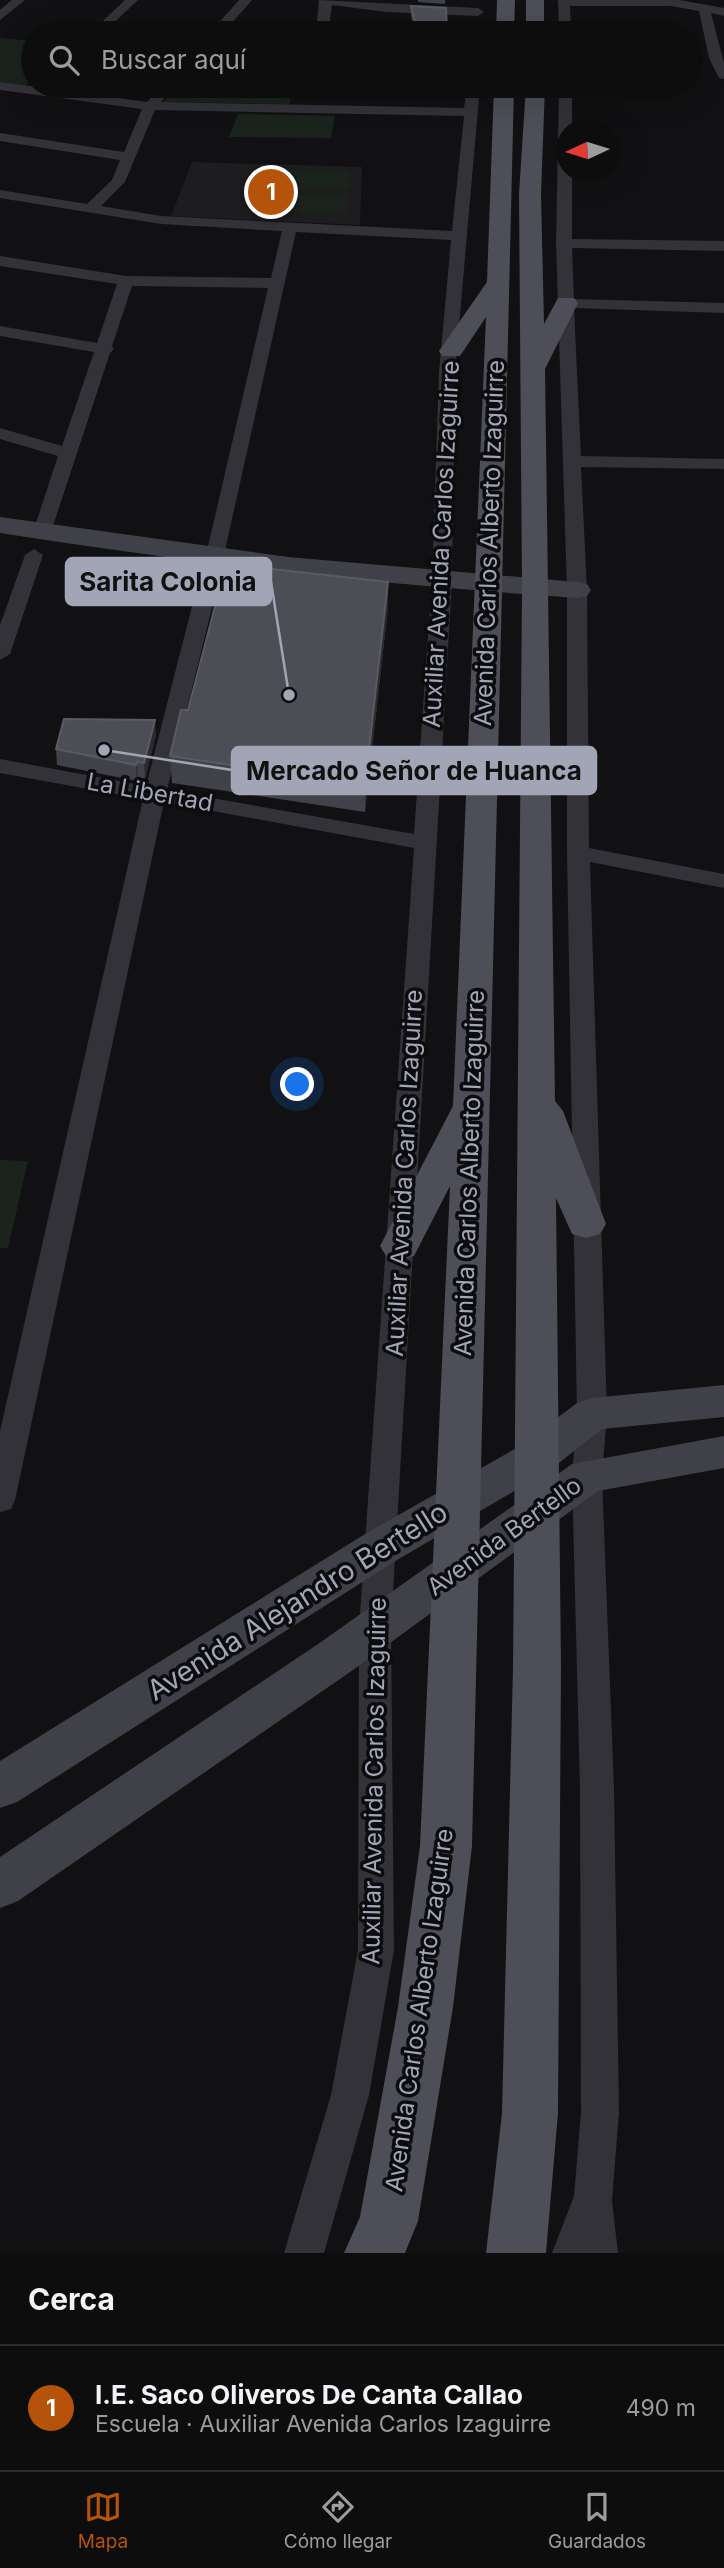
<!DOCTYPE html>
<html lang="es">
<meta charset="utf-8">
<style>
body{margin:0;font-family:Inter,sans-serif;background:#1b1b1c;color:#f1f3f6}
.compass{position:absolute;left:556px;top:119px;width:63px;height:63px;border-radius:50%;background:#0d0d0e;box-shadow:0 7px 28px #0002;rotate:266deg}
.you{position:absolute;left:298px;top:1085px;width:24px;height:24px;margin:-18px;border:5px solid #fff;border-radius:50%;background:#1a73e8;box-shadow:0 0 0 10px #1a73e833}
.badge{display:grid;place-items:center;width:46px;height:46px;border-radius:50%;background:#b45309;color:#fff;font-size:23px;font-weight:700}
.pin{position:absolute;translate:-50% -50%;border:4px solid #fff;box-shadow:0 2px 7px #0006}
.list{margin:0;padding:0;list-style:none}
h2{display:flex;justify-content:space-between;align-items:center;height:91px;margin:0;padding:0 28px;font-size:30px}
h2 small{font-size:23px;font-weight:400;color:#9a9c9e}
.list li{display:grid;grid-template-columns:46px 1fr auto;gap:21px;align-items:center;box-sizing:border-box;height:126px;padding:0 28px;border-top:2px solid #2d2d2e}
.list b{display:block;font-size:26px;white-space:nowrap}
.list p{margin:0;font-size:23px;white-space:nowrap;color:#9a9c9e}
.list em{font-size:23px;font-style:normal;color:#9a9c9e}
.icon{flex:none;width:38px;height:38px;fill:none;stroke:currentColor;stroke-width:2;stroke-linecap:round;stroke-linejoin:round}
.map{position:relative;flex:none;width:724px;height:2253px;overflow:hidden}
.search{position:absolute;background:#0d0d0e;box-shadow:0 7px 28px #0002;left:21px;right:21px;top:21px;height:77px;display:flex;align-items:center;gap:18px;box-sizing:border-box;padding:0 24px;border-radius:38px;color:#9a9c9e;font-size:26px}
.sheet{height:217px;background:#0d0d0e}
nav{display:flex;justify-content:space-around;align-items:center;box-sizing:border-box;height:98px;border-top:2px solid #2d2d2e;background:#0d0d0e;font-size:19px;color:#9a9c9e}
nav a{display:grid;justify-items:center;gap:4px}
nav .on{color:#b45309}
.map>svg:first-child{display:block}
</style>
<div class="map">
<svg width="724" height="2253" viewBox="0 0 724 2253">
<rect width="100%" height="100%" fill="#111113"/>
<path fill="#1d1d20" d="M192,162l170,5 -2,58 -189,-9z"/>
<path fill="#1b231d" d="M0,38l33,3v37l-8,8 -25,-4z
M178,86h117l-6,18 -126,-2z
M238,114l97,2 -4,22 -102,-1z
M251,171l98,1 -1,17h-99z
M249,193l99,1 -1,18h-101z
M0,1160l28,1 -20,87h-8z"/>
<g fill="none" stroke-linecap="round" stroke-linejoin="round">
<path fill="#323238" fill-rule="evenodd" d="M12,0h13l-25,20v-10z
M125,0h13l-35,33h-13z
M239,0h13l-29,33h-13z
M319,0l159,8 6,4 -6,4 -92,-4 -54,-7 -4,28h-12z
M558,0h121l45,8v8l-13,-3 13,50v16l-5,-1 -10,-20 -10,-47 -28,-5h-101l1,27h-12z
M0,82l147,20 14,-16h13l-13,16 303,6 3,-22h13l-25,286 -3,208 -61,1048 3,322 -25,145 -45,158h-40l47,-158 27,-145 1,-322 55,-780 -250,-46 -149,698 -4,9 -11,3v-81l143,-632 -143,-26v-14l146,27 54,-211 10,-6 10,6 -53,215 247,44 18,-254 7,-208 12,-132 -155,-8 -72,323 -9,6 -9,-6 62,-267 -136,-2 -20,60 2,3 -4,4 -59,179 -9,6 -7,-2 -2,-4 25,-76 -58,-17v-11l62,18 32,-94 -94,-16v-10l97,17 20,-59 -117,-18v-10l126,20 145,2 11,-47 -121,-7 -161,-26v-8l87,14 25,-24 8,-20 -120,-19v-8l124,19 18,-43 -142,-19zM155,110l309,6 -12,115 -291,-15 -60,-10 24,-24z
M559,86h13v44h-6v42h6v67l152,2v10l-152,-3 2,51 150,4v10l-150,-5 7,148 143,3v10l-143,-2 6,123 2,258 135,26v14l-134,-26 17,552 -5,62 12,313 5,323 -7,89 6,52h-66l22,-57 7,-84 -1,-323 -8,-313 5,-62 -10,-561v-263l-11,-347z
M34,549l9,6 -33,99 -10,6v-35l25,-70z"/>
<path fill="#404148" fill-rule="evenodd" d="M0,517l288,40 289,25 10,2 4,6 -4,6 -10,2c-193,-13 -385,-35 -577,-65z
M724,1385v32l-122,12 -52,41 -153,90 -380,242 -17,6v-47l365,-227 155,-88 57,-43 15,-5z
M724,1436v32l-126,23 -245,179 -335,231 -18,7v-51l321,-215 251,-178z"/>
<path fill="#4d4e57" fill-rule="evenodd" d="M497,0h18l-1,33h-18z
M526,0h18v33h-18z
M494,86h20l-42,1760 -19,161 -35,214 -13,32h-61l16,-36 38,-210 22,-161 30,-660 -36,70 -14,4 -14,-4 -6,-10 73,-140 33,-789 -26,39h-18l-3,-5 48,-69z
M526,86h19l-4,108 3,130 14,-26h16l4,5 -33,66 10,732 8,10 43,113 -6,10 -14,4 -14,-4 -16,-36 5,470 -3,445 -12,140h-60l16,-140 11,-445 9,-1080 -3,-394z"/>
</g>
<path fill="#414249" d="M418,0h27v4l-27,-2z
M411,6l36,27h-32l-4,-17z
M388,607l-23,205 -193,-29 -2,-27 18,-46z
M156,735l-11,44 -7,-1 -1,3 -80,-16 -1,-16z"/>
<path fill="#2a2a2f" d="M388,582v25l-23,205v-27z
M155,720l1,15 -11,44 -1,-16z
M137,762l1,16 -1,3 -1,-16z"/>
<path fill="#4c4d55" stroke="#595b64" stroke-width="2" d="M411,6l35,2 1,25h-29z
M226,564l162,18 -23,203 -195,-29 11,-46h7z
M64,719l91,1 -11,43 -7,-1 -1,3 -80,-16z"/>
<g text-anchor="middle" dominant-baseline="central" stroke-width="7" stroke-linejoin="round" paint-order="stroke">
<g font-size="24" fill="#a1a5b5" stroke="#0c0c0e">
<text transform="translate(489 543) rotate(-88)">Avenida Carlos Alberto Izaguirre</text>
<text transform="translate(441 544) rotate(-87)">Auxiliar Avenida Carlos Izaguirre</text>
<text transform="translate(150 792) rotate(10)">La Libertad</text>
<text transform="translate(404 1173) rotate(-87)">Auxiliar Avenida Carlos Izaguirre</text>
<text transform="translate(469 1173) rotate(-88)">Avenida Carlos Alberto Izaguirre</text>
<text transform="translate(504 1536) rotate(-36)">Avenida Bertello</text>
<text transform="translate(374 1781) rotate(-89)">Auxiliar Avenida Carlos Izaguirre</text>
<text transform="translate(419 2010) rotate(-82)">Avenida Carlos Alberto Izaguirre</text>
</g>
<g font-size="28" fill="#a1a5b5" stroke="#0c0c0e">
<text transform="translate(297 1601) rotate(-32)">Avenida Alejandro Bertello</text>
</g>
</g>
<path fill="none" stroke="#a1a5b5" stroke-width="2.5" d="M289 695L271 582M104 750L232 770"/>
<g fill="#a1a5b5" stroke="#0c0c0e" stroke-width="2.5">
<circle cx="289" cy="695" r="7"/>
<circle cx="104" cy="750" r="7"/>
</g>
<g fill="#a1a5b5" stroke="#a1a5b5" stroke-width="2.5">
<rect x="66" y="558" width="205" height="47" rx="7"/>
<rect x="232" y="747" width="364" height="47" rx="7"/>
</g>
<g font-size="26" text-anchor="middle" font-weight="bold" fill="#111">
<text x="168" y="591">Sarita Colonia</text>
<text x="414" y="780">Mercado Señor de Huanca</text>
</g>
</svg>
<svg class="compass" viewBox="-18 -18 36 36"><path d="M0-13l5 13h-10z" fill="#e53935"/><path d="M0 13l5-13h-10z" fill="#9a9c9e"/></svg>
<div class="you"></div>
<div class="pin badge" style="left:271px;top:192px">1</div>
<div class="search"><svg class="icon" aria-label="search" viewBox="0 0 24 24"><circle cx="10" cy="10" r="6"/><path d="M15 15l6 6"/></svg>Buscar aquí</div>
</div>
<section class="sheet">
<h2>Cerca<small></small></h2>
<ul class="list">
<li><span class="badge">1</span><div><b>I.E. Saco Oliveros De Canta Callao</b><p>Escuela · Auxiliar Avenida Carlos Izaguirre</p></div><em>490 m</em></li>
</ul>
</section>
<nav>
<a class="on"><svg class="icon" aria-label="map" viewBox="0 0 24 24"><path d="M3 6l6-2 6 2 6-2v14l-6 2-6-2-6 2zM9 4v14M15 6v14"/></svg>Mapa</a>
<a><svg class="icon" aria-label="directions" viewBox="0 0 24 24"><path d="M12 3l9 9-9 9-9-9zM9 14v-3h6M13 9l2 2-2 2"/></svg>Cómo llegar</a>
<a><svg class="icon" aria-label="saved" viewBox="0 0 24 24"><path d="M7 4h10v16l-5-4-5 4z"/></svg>Guardados</a>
</nav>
